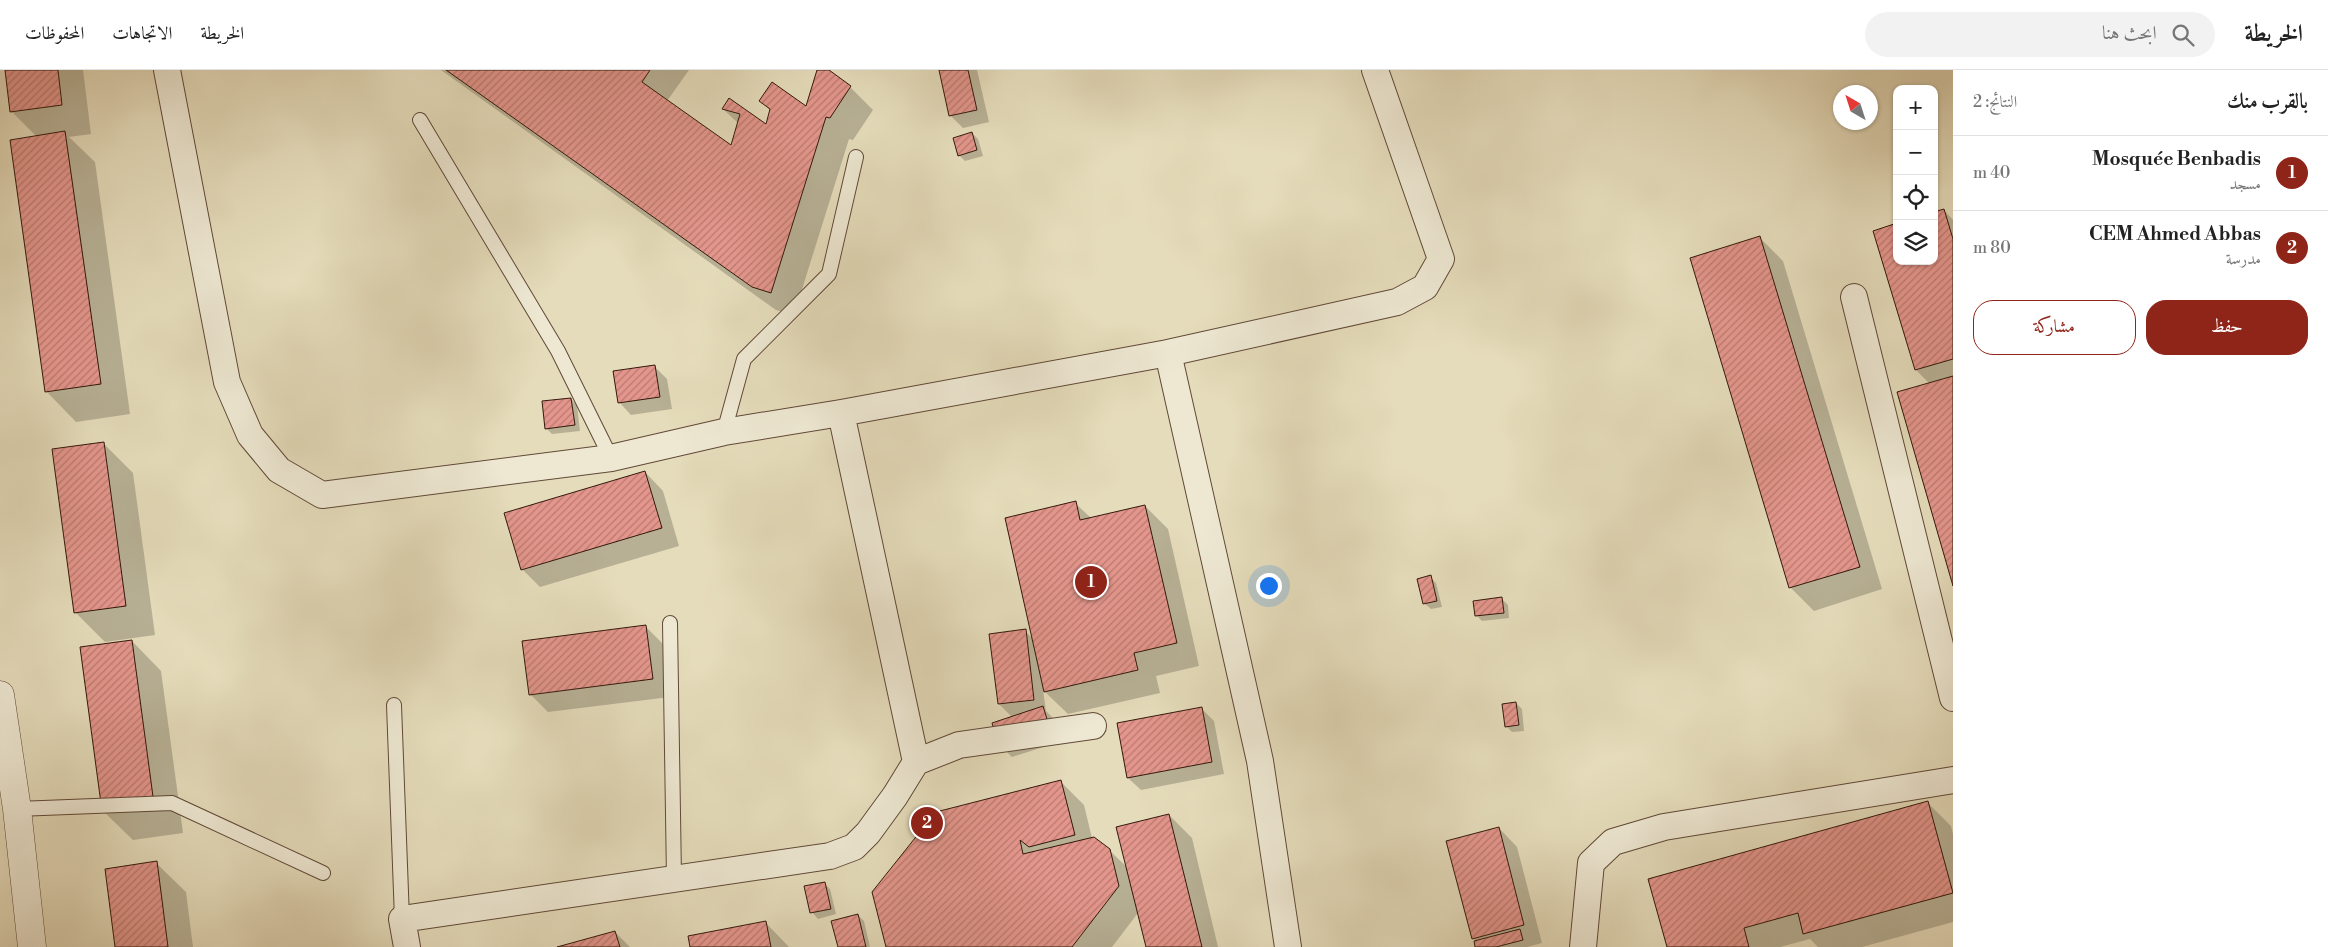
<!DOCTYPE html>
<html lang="ar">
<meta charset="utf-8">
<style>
body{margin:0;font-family:"Libre Bodoni",Amiri,serif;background:#f2f2f2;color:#222;direction:rtl}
.controls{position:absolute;right:15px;top:15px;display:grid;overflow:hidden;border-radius:10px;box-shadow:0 1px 4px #0004}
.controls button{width:45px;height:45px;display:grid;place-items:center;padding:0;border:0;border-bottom:1px solid #e0e0e0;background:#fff;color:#222;font:25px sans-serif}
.compass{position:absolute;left:1833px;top:15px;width:45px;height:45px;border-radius:50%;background:#fff;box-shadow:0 1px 4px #0004;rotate:321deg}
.you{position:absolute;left:1268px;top:515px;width:18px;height:18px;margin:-12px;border:4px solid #fff;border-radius:50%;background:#1a73e8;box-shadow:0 0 0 8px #1a73e833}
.badge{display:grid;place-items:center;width:32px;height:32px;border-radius:50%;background:#8f2418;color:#fff;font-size:16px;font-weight:700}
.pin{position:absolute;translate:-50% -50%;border:2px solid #fff;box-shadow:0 1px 5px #0006}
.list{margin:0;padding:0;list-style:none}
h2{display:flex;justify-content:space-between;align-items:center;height:65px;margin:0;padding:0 20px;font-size:21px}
h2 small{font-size:16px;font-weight:400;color:#767676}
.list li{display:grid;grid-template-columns:32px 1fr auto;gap:15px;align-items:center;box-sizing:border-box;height:75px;padding:0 20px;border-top:1px solid #e0e0e0}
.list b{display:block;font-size:19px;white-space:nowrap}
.list p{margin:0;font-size:16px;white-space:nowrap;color:#767676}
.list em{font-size:16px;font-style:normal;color:#767676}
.actions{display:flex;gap:10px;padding:15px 20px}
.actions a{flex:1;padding:11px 0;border:1px solid #8f2418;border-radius:20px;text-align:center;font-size:18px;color:#8f2418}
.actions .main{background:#8f2418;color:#fff}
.icon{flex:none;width:28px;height:28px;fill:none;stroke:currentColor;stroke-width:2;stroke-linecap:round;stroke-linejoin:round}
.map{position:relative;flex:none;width:1953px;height:877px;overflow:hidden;direction:ltr}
header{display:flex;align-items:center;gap:30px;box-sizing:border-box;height:70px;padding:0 25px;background:#fff;border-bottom:1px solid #e0e0e0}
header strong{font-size:24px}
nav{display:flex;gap:28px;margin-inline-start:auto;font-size:18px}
.search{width:350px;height:45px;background:#f2f2f2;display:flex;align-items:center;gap:12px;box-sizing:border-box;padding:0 18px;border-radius:28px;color:#767676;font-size:19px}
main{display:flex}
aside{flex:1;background:#fff}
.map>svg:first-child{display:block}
</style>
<header>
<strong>الخريطة</strong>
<div class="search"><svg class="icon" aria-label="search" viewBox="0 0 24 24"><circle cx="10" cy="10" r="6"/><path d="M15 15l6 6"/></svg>ابحث هنا</div>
<nav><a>الخريطة</a><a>الاتجاهات</a><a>المحفوظات</a></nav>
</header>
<main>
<aside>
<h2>بالقرب منك<small>النتائج: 2</small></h2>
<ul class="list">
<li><span class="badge">1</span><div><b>Mosquée Benbadis</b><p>مسجد</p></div><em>40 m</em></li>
<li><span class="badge">2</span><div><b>CEM Ahmed Abbas</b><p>مدرسة</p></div><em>80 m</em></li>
</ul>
<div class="actions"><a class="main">حفظ</a><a>مشاركة</a></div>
</aside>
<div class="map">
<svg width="1953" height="877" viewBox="0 0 1953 877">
<defs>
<pattern id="building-hatch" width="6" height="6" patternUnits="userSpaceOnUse" patternTransform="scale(1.25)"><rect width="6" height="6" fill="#e4968c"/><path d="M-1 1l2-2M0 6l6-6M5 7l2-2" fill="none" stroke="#b97971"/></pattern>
</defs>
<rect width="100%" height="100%" fill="#e5dcbb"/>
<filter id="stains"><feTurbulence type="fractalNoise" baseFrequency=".004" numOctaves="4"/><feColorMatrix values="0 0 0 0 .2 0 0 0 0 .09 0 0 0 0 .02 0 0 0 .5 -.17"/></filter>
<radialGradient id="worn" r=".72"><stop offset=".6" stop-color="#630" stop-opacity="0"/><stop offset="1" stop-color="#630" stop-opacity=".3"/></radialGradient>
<path fill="#0003" d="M6,0h77l8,64 -22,3 26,25 35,252 -54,8 -29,-30 -36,-251 26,-4 -26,-26z
M441,0h248l-22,31 65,46 7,-23 -16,-15 7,-10 37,27 4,-15 -11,-10 46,7 12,-38h8l24,17 23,23 -20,30 -4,-1 -55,176 -18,-5z
M940,0h37l12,52 -26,6 -13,-13z
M972,63l6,6 5,17 -18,5 -6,-6z
M1944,140l9,10v362l-23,-198 -14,-14 -19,-109h37z
M1760,168l23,23 99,328 -68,22 -23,-23 -99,-329z
M655,297l12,12 5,30 -41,6 -12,-13z
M571,329l6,6 3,26 -28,3 -6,-6z
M104,374l29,29 22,162 -50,7 -30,-30z
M645,402l18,19 16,55 -139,41 -18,-18z
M1075,433l16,15 54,-12 23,23 31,137 -43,10 4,17 -92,21 -25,-24 3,21 9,9 7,21 -50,16 -12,-12 12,-28 -13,-13 26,-73 8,8z
M1430,507l6,6 6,24 -11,2 -7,-6z
M1502,529l6,6 1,13 -27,3 -6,-6z
M646,557l18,18 6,52 -122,15 -18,-18z
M132,571l29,30 22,162 -50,7 -30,-29z
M1516,633l6,6 2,22 -12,1 -6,-6z
M1201,638l13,13 10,53 -83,16 -13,-12z
M1061,712l23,23 8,33 17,12 19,18 41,-53 23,23 26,109h-71l-9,-34 -26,34h-225z
M1928,733l23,23 2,8v88l-91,25h-44l-8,-8 -30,8h-112z
M1499,758l18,19 25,96 -15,4h-51l1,-5 -4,-4z
M156,793l30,29 7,55h-77z
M824,813l6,6 6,25 -18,5 -6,-7z
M858,845l6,6 6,26h-31z
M765,852l24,25h-98z
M615,862l15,15h-68z"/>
<path fill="url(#building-hatch)" stroke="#33180b" d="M5,0h53l4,35 -52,7z
M446,0h204l-8,12 89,63 9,-31 -18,-5 7,-11 37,26 4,-15 -11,-8 13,-19 34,24 11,-36h12l22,16 -21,32 -4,-1 -55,176 -19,-6z
M939,0h29l9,40 -28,6z
M65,61l36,253 -56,8 -35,-252z
M972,62l5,18 -19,6 -5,-18z
M1944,139l9,30v120l-38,11 -42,-139 24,-8v38h37v-49z
M1760,166l100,331 -71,21 -99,-330z
M655,295l5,32 -42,6 -5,-32z
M1953,306v210l-56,-194z
M571,328l4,27 -30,4 -3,-28z
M104,372l22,164 -52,7 -22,-164z
M645,401l17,57 -141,42 -17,-57z
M1076,431l4,19 65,-15 32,138 -43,10 4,17 -94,22 -39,-174z
M1431,505l6,26 -14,3 -6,-25z
M1502,527l2,16 -29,3 -2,-15z
M646,555l7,54 -124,16 -7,-54z
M1026,559l8,71 -36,4 -9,-70z
M132,570l22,164 -52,7 -22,-164z
M1516,632l3,23 -14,2 -3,-23z
M1043,636l7,23 -52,16 -6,-22z
M1202,637l10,55 -85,16 -10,-55z
M1061,710l14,55 -46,12 -9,-7 3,14 71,-17 16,12 9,37 -47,61h-186l-14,-55 59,-74 1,-5z
M1928,731l25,92 -150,41 -5,-21 -54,15 5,19h-82l-19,-68z
M1169,744l33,133h-56l-30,-120z
M1499,757l25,98 -52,14 -26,-98z
M157,791l11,86h-53l-10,-78z
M825,812l6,27 -21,4 -6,-27z
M858,844l8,33h-28l-7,-26z
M766,851l5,26h-81l-2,-11z
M1520,859l3,11 -27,7h-21l-1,-6z
M615,861l5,16h-63z"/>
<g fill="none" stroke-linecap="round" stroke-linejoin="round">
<g stroke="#604937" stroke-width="16">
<path id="service" d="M420,50l138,231 53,107
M724,362l20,-73 85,-85 27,-117
M670,553l4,255
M394,635l8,214
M17,739l155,-6 151,70"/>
</g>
<g stroke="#604937" stroke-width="28">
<path id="minor" d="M167,0l60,312 23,53 29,35 43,25 289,-37 113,-26 117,-19 327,-60 229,-51 28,-15 16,-28 -66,-189
M1854,227l99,401
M1168,283l92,408 28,186
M841,343l75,349
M407,877l-5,-28 428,-63 24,-9 14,-14 27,-37 21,-34 43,-17 134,-19
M1583,877l8,-84 22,-21 51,-15 289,-47"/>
</g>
<g stroke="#604937" stroke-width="29">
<path id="tertiary" d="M0,625l17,114 15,138"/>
</g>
<use href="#service" stroke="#eee8d3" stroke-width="14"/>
<use href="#minor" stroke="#eee8d3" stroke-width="26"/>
<use href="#tertiary" stroke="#eee8d3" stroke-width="28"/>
</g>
<rect width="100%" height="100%" filter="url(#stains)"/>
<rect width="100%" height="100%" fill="url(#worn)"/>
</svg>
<div class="controls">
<button>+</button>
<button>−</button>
<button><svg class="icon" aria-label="locate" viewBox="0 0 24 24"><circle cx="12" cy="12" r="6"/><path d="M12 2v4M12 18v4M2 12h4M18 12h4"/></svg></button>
<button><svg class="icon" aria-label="layers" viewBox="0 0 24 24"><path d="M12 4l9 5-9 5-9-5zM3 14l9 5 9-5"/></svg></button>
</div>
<svg class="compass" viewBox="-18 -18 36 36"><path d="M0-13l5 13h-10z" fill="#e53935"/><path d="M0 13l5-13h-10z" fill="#767676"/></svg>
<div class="you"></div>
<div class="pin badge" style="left:1091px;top:512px">1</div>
<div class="pin badge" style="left:927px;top:753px">2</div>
</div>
</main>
